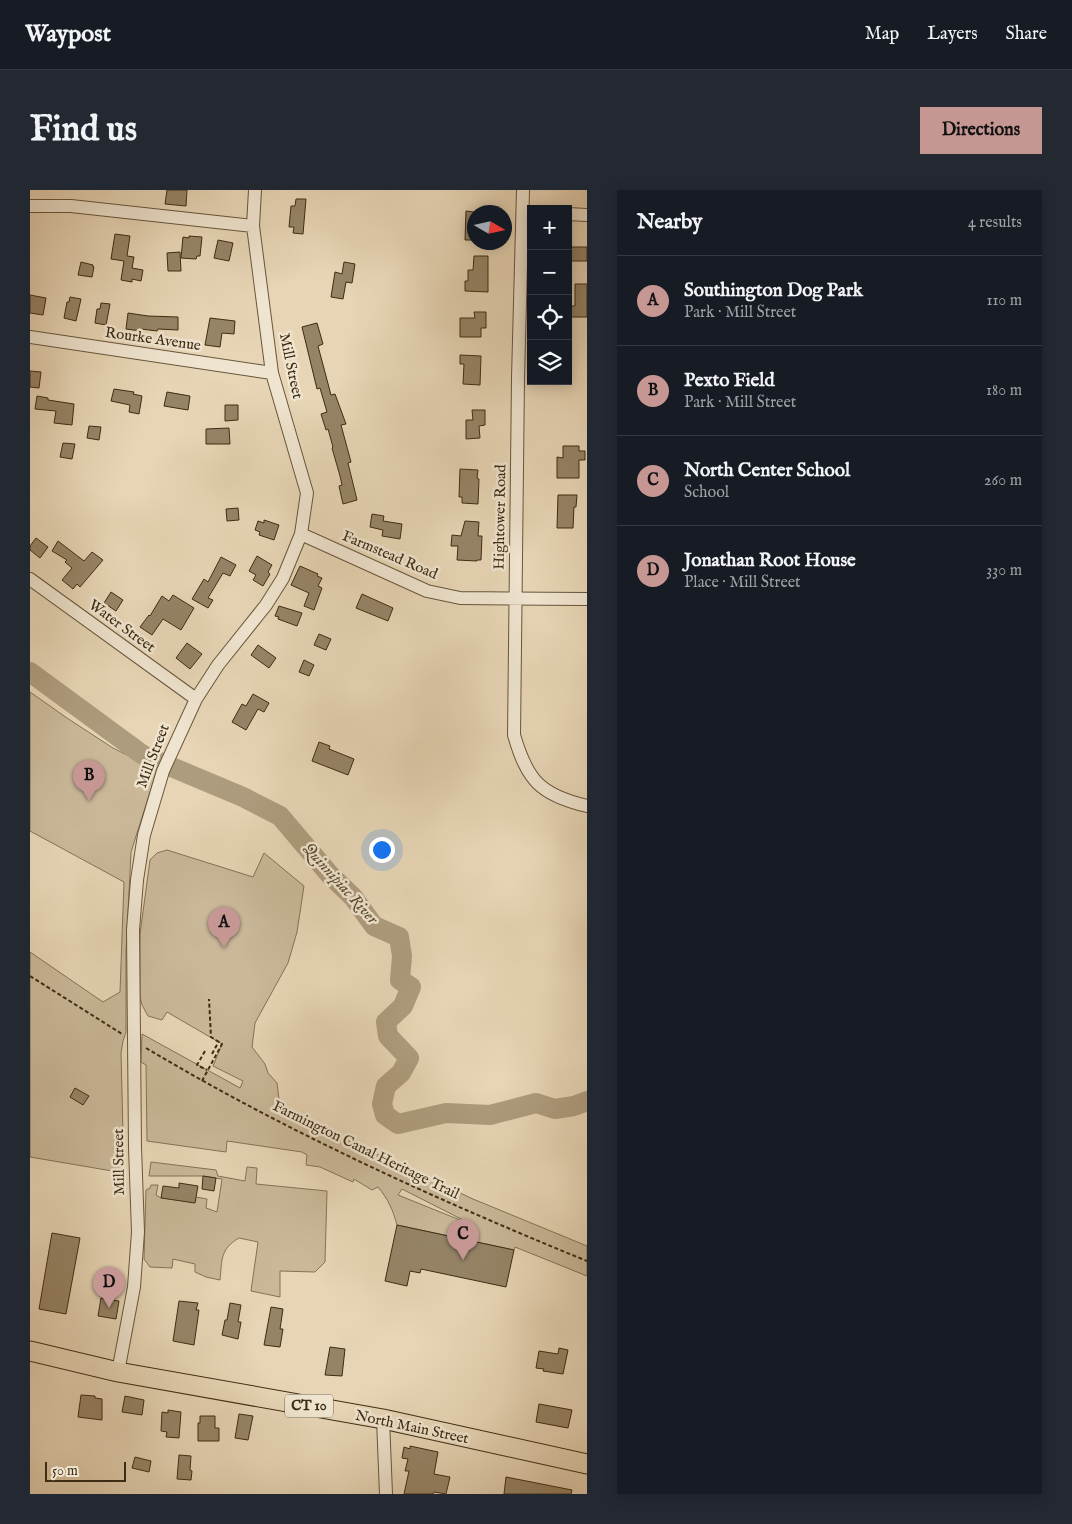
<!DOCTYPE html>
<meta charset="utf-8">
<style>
body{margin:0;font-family:"IM FELL English",serif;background:#242831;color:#f1f3f6}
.controls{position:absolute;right:15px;top:15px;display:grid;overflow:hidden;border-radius:0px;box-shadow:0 2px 12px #0003}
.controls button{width:45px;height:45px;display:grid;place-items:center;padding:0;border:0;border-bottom:1px solid #363941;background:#171b24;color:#f1f3f6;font:25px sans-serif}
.compass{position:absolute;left:437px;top:15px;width:45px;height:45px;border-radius:50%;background:#171b24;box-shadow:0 2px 12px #0003;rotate:99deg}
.scale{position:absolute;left:15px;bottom:12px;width:81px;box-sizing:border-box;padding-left:5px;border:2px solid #3e2c13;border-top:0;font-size:14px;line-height:18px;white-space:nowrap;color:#3e2c13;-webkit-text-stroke:4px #efe4cf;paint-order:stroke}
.you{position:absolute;left:351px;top:659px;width:18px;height:18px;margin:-12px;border:4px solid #fff;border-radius:50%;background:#1a73e8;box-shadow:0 0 0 8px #1a73e833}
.badge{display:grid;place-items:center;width:32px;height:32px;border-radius:50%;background:#c59692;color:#111;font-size:16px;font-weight:700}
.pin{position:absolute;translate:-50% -41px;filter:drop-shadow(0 1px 2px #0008)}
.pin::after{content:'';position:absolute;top:26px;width:18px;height:15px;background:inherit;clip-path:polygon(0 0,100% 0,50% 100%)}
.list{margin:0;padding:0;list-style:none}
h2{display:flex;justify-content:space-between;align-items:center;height:65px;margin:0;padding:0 20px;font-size:21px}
h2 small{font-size:16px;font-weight:400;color:#9ea1a6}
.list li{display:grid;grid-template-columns:32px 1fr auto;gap:15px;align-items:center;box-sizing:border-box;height:90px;padding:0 20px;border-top:1px solid #363941}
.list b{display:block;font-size:19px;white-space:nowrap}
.list p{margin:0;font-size:16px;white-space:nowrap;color:#9ea1a6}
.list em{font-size:16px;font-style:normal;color:#9ea1a6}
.icon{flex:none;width:28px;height:28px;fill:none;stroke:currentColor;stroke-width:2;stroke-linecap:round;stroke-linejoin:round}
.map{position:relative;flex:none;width:557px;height:1304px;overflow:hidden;border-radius:0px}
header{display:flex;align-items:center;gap:30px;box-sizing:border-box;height:70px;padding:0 25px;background:#171b24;border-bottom:1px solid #363941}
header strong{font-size:24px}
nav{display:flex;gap:28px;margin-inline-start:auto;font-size:18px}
.intro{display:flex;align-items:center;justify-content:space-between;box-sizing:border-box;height:120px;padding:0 30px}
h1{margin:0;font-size:35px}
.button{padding:12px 22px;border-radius:0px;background:#c59692;color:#111;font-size:18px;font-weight:700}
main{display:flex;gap:30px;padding:0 30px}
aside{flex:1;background:#171b24;border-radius:0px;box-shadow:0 2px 12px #0003}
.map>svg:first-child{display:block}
</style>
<header>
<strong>Waypost</strong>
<nav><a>Map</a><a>Layers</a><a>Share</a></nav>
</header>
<div class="intro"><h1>Find us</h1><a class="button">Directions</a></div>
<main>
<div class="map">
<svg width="557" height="1304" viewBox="0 0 557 1304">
<rect width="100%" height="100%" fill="#e7d5b5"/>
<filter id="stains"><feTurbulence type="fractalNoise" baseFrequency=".004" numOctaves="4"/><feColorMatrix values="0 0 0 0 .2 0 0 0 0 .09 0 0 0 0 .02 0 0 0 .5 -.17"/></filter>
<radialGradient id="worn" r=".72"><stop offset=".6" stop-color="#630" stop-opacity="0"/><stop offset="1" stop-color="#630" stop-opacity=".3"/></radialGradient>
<path fill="#cab899" stroke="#847256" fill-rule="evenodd" d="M0,502l37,26 46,30 44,22 -26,82 -5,100v80l-3,9 -2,12 3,120 -94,-16v-205l73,50 17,-10 4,-110 -94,-51z
M137,660l86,27 11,-24 40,33 -7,46 -9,31 -33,60 -3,24 13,17 3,9 9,10 3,24 13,8 180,84 114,47v30l-72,-29 -1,3 -117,-25c-4,-15 -9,-26 -19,-38l-6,3 -18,-11 -1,3 -33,-15 -14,-2 1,-10 -5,-3 -75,-11 -1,11 -79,-11 -1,-76 -5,-3 1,-28 98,54 3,-7 -30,-15 9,-22 -55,-32 -5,8 -14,-4 -6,-11 -2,-8v-63l10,-74 7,-7zM372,999l63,32v1l-67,-27z
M121,972l65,8 2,6 27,5 2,-14 10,1 -1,16 71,7 -2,71 -10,10 -35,-1v26l-29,-6 7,-49 -19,-4c-19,11 -17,22 -19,42l-14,-3 -11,-5v-8l-22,-5 -1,9 -22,-1 -6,-8 2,-69 4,-2 1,-3h7l-2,10 5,3 35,-1 11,2 -1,9 11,4 5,-33 -19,-3h-54z"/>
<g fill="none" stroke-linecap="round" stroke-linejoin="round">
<path stroke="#ae9c7e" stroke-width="20" d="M0,482l113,83 100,42 37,19 50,59 23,22 21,29 25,11 3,19 -2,24 11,7 -8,19 -17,16 2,14 21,22 -8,15 -15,13 -4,18 3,11 13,9 48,-11 44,2 46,-12 19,6 19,-3 13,-5"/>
</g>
<path fill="#968467" stroke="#3e2c13" d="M137,0h20l-1,16 -21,-2z
M266,9h10l-3,35 -10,-1 1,-6h-5l2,-21h4z
M436,21l8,1v28h-9z
M85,44l15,2 -3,20 7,1 -2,11 11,2 -2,11 -9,-2v3l-11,-2 3,-19 -13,-2z
M159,46l13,1 -2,19h-3l-1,3 -15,-1 2,-21 6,1z
M188,50l15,3 -4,18 -15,-3z
M541,57h16v14h-16z
M150,62l1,19h-13l-1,-18z
M444,66h14v36l-23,-1v-10h3v-11h5z
M51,72l12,3v2h1l-2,10 -14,-2z
M314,72l11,2 -3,19 -6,-1 -3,17 -12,-2 4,-25 7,2z
M545,94h12v33h-19v-11h7z
M0,105l16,3 -3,17 -13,-2z
M40,107l11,2 -5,22 -12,-3 3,-16h2z
M71,113l9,1 -4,21 -11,-2 2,-14h3z
M444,122h12v16h-5v9h-21v-19h15z
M98,123l20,3 30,1v13l-20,-1 -1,2 -16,-2v2l-15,-2z
M180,128l25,3 -1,13 -12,-1 -2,14 -15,-2z
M287,133l6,21 -5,2 13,49 4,-1 11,30 -5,1 10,37 -3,1 9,37 -14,4 -4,-18 3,-1 -2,-9 -8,-28 1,-1 -5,-18 -2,1 -5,-16 6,-2 -7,-24 -3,1 -15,-62z
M430,165l21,1 -1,29 -17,-1 1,-20h-4z
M0,181l11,1 -2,16 -9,-1z
M84,199l20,3 -1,2 9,2 -3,18 -10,-2 1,-7 -19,-4z
M137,202l23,4 -2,14 -24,-4z
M7,206l11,2v2l26,4 -2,21 -18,-2 2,-12 -21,-2z
M195,215h13v15l-13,1z
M442,220h13v15l-6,1 1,12 -14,1v-19h7z
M59,236l12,1 -2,13 -12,-2z
M199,238l1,16h-24v-15z
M33,253l12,1 -3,15 -12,-2z
M533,256h16v5h6v9h-6v18h-22v-21l6,1z
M430,279l18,1 -1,8 2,1 -1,25 -16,-1v-6h-3z
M528,305h19l-1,12h-2l-1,21h-16z
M208,318l1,12 -12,1 -1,-12z
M342,324l12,2 -1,5 19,3 -2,15 -18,-3 1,-6 -13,-3z
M234,330l15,5 -5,15 -15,-5 1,-3 -5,-2 3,-9 6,2z
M435,331l14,1 -1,14h4l-1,24h-4v1l-20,-1 1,-14h-7l1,-11 9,1z
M6,348l12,9 -8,11 -10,-8v-4z
M28,351l26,20 8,-9 11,8 -23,27 -3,-3 -4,5 -11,-9 10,-12 -7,-6 2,-2 -15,-9z
M227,366l15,9 -4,7 2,2 -7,12 -10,-6 3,-5 -7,-4z
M191,367l15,8 -6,11 -7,-3 -15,25 5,2 -5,8 -16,-9 12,-20 4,3z
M270,376l18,8 -1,2 5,2 -4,8 4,2 -8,22 -10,-4 5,-13 -18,-8z
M81,402l12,8 -7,11 -12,-8z
M332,404l31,14 -5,13 -32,-13z
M143,405l21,13 -13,22 -18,-11 -11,16 -12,-8 9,-12 1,1 12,-20 7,5z
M249,416l23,7 -5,13 -19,-7 1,-2 -4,-1z
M289,444l12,5 -5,11 -12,-5z
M157,453l15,11 -12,15 -14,-11z
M228,455l18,13 -7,10 -18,-13z
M274,470l10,5 -5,11 -10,-4z
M223,504l16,9 -5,9 -6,-3 -12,21 -14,-8 10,-18 4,2z
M289,552l11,4 -1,3 25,10 -6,16 -36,-14z
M45,898l14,8 -6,9 -13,-8z
M173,986l13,2 -2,13 -12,-2z
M149,993l19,3 -3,17 -34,-5 2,-12 16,2z
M367,1035l117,25 -8,37 -85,-18 -1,4 -10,-2 -3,15 -22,-5z
M22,1043l28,5 -14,76 -27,-5z
M71,1108l18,3 -3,18 -18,-3z
M149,1111l19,2 -2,7h3l-5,35 -21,-4z
M200,1113l11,2 -3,17h3l-3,17 -16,-4 3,-15h2z
M241,1117l12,2 -3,20h3l-3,18 -16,-2z
M300,1157l15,2 -3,27 -17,-1z
M529,1158l9,2 -5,24 -20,-3 1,-2 -8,-1 3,-17 19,3z
M51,1205l14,1v2l7,1v21l-24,-3z
M95,1206l19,4 -2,15 -20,-3z
M509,1214l33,6 -4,18 -32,-6z
M138,1220l13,2 -2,26 -13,-1 1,-5 -6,-1 1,-19 6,1z
M209,1224l14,2 -5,24 -13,-2z
M170,1226h15v12h4v13h-21v-18h2z
M380,1256l28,6 -4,22 16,3 -4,17 -12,-2 -1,2h-29l5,-23h-4l3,-12 -6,-1 2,-11 6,2z
M149,1265l12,1 -1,14 2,1 -1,9 -14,-1z
M105,1267l16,4 -2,11 -17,-4z
M476,1287l66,13 -1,4h-67z"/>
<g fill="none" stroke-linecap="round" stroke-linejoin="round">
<g stroke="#68563c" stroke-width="14">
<path id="minor" d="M493,0l-5,188 -4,357c13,45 26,60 73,71
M0,16h41l182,20
M538,24l19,1
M0,147l242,36
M271,344l126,57 33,7 127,1
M0,389l166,120
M88,1182l16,-85 4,-55 -3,-85 -2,-217 4,-50 7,-45 19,-64 33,-72 22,-34 48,-60 17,-27 18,-44 6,-41 -35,-120 -19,-147 2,-36
M353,1229l3,75"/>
</g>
<g stroke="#3e2c13" stroke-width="21">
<path id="highway" d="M0,1161l88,21 265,47 204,45"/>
</g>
<path stroke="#3e2c13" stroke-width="2" stroke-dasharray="4 2.5" stroke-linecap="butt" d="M0,786l92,58
M116,858c141,84 289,151 441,213
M175,861l-8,14 10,5
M182,864l7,-13
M172,891l20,-37 -11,-7 -2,-38"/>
<use href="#minor" stroke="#efe4cf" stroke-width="12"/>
<use href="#highway" stroke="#e7d5b5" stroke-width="19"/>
</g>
<g text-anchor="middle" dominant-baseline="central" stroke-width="5" stroke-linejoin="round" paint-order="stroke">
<rect fill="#efe4cf" stroke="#73634b" stroke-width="1" x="255" y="1204.5" width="48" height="23" rx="4"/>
<g font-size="14" font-weight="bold" fill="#3e2c13">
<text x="279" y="1216">CT 10</text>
</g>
<g font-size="15" fill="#3e2c13" stroke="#efe4cf">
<text transform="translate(123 149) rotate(8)">Rourke Avenue</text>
<text transform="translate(261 176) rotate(78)">Mill Street</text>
<text transform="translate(470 327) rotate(-89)">Hightower Road</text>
<text transform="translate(360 365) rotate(23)">Farmstead Road</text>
<text transform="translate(92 436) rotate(36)">Water Street</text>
<text transform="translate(123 566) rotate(-69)">Mill Street</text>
<text transform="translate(336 960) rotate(26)">Farmington Canal Heritage Trail</text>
<text transform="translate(89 972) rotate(-91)">Mill Street</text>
<text transform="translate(382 1237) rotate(12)">North Main Street</text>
</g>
<g font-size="16" font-style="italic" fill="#5a482e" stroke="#efe4cf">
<text transform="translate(310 694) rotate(48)">Quinnipiac River</text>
</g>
</g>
<rect width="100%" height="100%" filter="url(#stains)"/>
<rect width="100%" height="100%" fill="url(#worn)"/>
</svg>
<div class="controls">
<button>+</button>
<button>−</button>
<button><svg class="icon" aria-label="locate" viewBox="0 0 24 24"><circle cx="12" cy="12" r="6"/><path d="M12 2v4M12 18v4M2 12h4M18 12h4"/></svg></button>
<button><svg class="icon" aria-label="layers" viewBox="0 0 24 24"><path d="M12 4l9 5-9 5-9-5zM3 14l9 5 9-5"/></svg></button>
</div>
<svg class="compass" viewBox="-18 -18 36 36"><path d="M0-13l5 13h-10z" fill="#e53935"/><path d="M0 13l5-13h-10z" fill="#9ea1a6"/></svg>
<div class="scale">50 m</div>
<div class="you"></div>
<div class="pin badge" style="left:194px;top:758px">A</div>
<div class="pin badge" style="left:59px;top:611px">B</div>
<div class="pin badge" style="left:433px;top:1070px">C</div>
<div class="pin badge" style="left:79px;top:1118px">D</div>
</div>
<aside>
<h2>Nearby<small>4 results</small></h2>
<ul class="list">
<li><span class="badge">A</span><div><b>Southington Dog Park</b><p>Park · Mill Street</p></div><em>110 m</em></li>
<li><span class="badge">B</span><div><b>Pexto Field</b><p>Park · Mill Street</p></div><em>180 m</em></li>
<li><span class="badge">C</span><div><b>North Center School</b><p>School</p></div><em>260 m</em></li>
<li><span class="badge">D</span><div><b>Jonathan Root House</b><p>Place · Mill Street</p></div><em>330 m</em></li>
</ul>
</aside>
</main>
